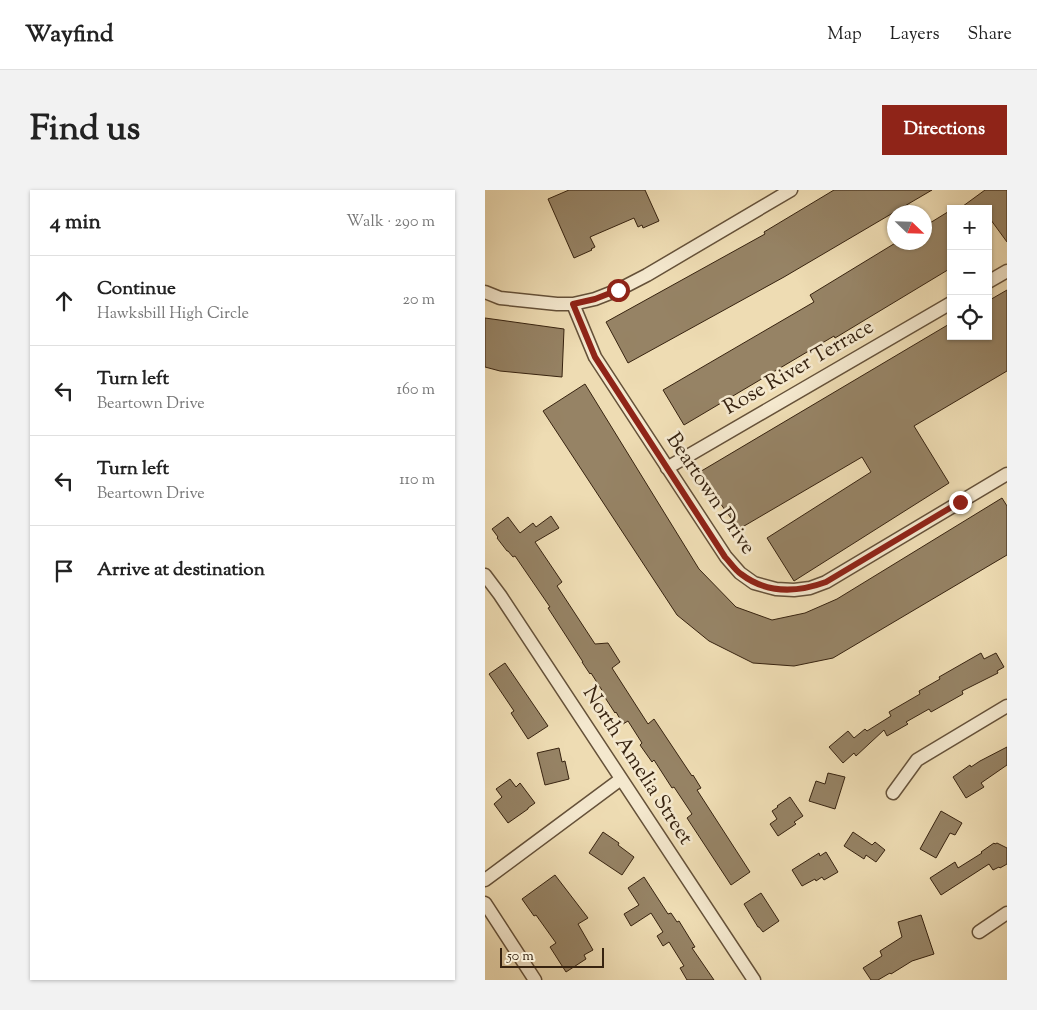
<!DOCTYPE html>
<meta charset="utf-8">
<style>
body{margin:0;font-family:"Sorts Mill Goudy",serif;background:#f2f2f2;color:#222}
.controls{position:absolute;right:15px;top:15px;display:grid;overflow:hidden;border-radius:0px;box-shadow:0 1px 4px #0004}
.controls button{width:45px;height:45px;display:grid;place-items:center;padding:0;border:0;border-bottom:1px solid #e0e0e0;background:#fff;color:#222;font:25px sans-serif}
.compass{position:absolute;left:402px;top:15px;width:45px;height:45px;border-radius:50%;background:#fff;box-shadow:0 1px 4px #0004;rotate:113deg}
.scale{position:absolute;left:15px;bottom:12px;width:104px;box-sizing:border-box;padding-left:5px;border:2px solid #372310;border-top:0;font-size:14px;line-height:18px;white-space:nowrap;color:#372310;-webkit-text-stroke:4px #f4e8ce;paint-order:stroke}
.stop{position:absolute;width:15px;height:15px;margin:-11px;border:4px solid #8f2418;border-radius:50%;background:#fff}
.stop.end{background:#8f2418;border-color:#fff;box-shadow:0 1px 5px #0008}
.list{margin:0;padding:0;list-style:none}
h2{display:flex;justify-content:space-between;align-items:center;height:65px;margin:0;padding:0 20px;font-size:21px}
h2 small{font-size:16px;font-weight:400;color:#767676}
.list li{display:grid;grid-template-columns:32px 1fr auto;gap:15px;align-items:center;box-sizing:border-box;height:90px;padding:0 20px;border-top:1px solid #e0e0e0}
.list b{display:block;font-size:19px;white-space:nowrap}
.list p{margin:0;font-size:16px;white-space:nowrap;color:#767676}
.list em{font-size:16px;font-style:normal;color:#767676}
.icon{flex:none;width:28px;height:28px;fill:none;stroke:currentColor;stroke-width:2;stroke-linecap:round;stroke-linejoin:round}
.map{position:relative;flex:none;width:522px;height:790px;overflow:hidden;border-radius:0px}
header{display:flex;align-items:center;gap:30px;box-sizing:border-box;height:70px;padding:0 25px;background:#fff;border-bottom:1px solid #e0e0e0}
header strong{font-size:24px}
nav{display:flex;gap:28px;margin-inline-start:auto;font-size:18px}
.intro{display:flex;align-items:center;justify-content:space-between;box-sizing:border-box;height:120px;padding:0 30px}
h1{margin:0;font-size:35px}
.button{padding:12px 22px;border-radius:0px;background:#8f2418;color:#fff;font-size:18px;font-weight:700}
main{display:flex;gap:30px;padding:0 30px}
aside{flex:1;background:#fff;border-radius:0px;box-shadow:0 1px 4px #0004}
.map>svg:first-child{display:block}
</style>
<header>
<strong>Wayfind</strong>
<nav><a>Map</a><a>Layers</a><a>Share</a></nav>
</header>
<div class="intro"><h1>Find us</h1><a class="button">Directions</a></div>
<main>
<aside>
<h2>4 min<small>Walk · 290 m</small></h2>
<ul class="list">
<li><svg class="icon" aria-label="ahead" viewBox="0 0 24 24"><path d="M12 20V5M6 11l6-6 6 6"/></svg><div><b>Continue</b><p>Hawksbill High Circle</p></div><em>20 m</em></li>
<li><svg class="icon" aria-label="left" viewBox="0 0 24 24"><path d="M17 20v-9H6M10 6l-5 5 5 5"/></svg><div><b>Turn left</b><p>Beartown Drive</p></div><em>160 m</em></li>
<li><svg class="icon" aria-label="left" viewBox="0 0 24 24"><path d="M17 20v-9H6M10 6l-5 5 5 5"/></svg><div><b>Turn left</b><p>Beartown Drive</p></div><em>110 m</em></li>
<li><svg class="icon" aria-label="arrive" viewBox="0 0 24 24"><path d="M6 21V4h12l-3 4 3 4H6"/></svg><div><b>Arrive at destination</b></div></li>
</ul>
</aside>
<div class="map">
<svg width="522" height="790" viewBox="0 0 522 790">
<rect width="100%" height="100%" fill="#eedcb3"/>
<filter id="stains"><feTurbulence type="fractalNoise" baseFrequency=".004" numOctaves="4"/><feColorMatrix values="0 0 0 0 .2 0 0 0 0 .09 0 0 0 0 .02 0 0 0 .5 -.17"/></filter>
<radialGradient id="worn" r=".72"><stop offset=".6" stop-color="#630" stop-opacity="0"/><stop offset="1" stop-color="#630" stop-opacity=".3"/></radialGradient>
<path fill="#968365" stroke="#372310" d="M84,0h76l14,31 -16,7 -1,-3 -4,2 -4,-9 -44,19 5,10 -4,2 1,1 -18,8 -26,-59z
M349,0h98l-148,87 -156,86 -22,-41 159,-88 -1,-2z
M500,0h22v52l-19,-26v-7h-29z
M466,20v58l-116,70 -1,-2 -150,89 -21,-35 151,-88 -4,-7 87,-53h28v-16z
M522,100v81l-93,55 35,57 -155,98 -27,-43 104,-66 -9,-15 -123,72 -41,-56 253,-150v13h37v-35z
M0,128l79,11 -2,48 -62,-6 -15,-4z
M100,194l114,185 37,38 36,13 33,-7 32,-14 165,-101 5,8v49l-174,103 -39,8 -41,-3 -44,-22 -32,-26 -134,-204z
M66,326l8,12 -24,14 27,40 -5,4 38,58 13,-1 12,19 -8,6 36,56 6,-5 38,57 1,-1 8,13 -4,2 53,82 -19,13 -44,-67 5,-4 -18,-27 -2,1 -18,-28 -2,2 -12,-17 2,-2 -14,-22 -5,3 -7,-12 -1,1 -11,-17 1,-1 -14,-22 -1,1 -8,-12h1l-35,-54 2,-1 -35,-51 -2,1 -5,-6h-1l-10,-13 1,-1 -6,-8 16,-12 12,16 13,-10 3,4z
M496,463l3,6 12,-6 8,14 -7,4 1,2 -36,18 1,3 -32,18 -2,-3 -23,13 2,2 -21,12 -3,-6 -28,26 -2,-3 -11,10 -14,-16 19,-16 6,7 11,-9 2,2 24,-15 -2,-4 31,-18 -1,-3 21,-12 -1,-2z
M20,473l43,63 -20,13 -17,-26 3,-2 -25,-37z
M522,557v18l-26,18 3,4 -18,11 -13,-21 17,-12 1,2 9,-6z
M74,558l3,14 3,-1 4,18 -24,6 -8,-32z
M343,583l17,4 -10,32 -26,-8 7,-20 9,3z
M25,589l6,8 4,-4 15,20 -7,5v1l-20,14 -14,-19 8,-7 -6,-8z
M305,607l13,19 -9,6 2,2 -18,12 -8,-12 7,-5 -5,-8 6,-4 -1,-1z
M456,621l21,12 -7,12 -5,-2 -14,25 -16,-9z
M118,642l16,11 -1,2 16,12 -12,18 -33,-22z
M368,642l19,13 3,-3 10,8 -9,12 -10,-7 -2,4 -20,-13z
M509,653l1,1 2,-1 10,5v16l-7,4 -1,-1 -6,3 -4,-6 -48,31 -11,-17 25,-16 3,6 24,-15 -1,-1z
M341,662l12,20 -14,8 -2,-3 -6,4 -1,-2 -13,7 -10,-16 27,-17 1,3z
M70,685l33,43 -10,6 15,26 -9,5 2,4 -20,13 -16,-25 6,-4 -20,-28 -2,1 -12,-17z
M159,687l24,37 3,-1 6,9 2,-1 16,26 -3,1 22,32h-27l-7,-12 4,-2 -15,-24 -6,4 -6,-10 6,-4 -12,-19 -20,13 -7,-12 15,-9 -11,-17z
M276,703l18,28 -16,11 -4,-5h-1l-14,-23z
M436,725l13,39 -22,7 -21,13 -1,-1 -12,7h-7l-8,-12 19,-12 -2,-5 22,-14 -4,-15z"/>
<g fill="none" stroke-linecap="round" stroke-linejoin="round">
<g stroke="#655139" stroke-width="15">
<path id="minor" d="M503,92l19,-11
M0,102l15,6 57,6h16l22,-5 23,-9 29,-15 144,-85
M88,114l22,53 131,200 14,16 14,10 22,6 18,1 16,-2 16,-6 181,-108
M182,278l284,-165
M0,385l15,20 254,385
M408,603l24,-33 90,-54
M0,690l136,-101
M0,713l50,77
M494,742l28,-19"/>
</g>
<use href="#minor" stroke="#f4e8ce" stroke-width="12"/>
</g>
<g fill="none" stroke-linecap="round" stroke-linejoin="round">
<path stroke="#8f2418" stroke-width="6" d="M133,100l-23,9 -22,5 22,53 130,200c5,5 10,13 16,17 26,20 55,19 85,8l134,-80"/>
</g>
<g text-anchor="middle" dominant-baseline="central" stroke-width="5" stroke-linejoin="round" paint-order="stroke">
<g font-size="21" fill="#372310" stroke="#f4e8ce">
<text transform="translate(314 178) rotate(-30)">Rose River Terrace</text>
<text transform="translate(225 304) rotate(56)">Beartown Drive</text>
<text transform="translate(152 576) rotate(57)">North Amelia Street</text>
</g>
</g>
<rect width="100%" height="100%" filter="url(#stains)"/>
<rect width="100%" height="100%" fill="url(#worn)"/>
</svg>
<div class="controls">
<button>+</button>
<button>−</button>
<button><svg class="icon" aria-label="locate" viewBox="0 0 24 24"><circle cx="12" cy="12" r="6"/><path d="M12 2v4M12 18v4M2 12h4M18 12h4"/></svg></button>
</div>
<svg class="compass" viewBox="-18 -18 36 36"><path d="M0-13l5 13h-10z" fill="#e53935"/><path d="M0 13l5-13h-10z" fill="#767676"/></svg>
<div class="scale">50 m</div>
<div class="stop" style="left:133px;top:100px"></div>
<div class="stop end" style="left:475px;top:312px"></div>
</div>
</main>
